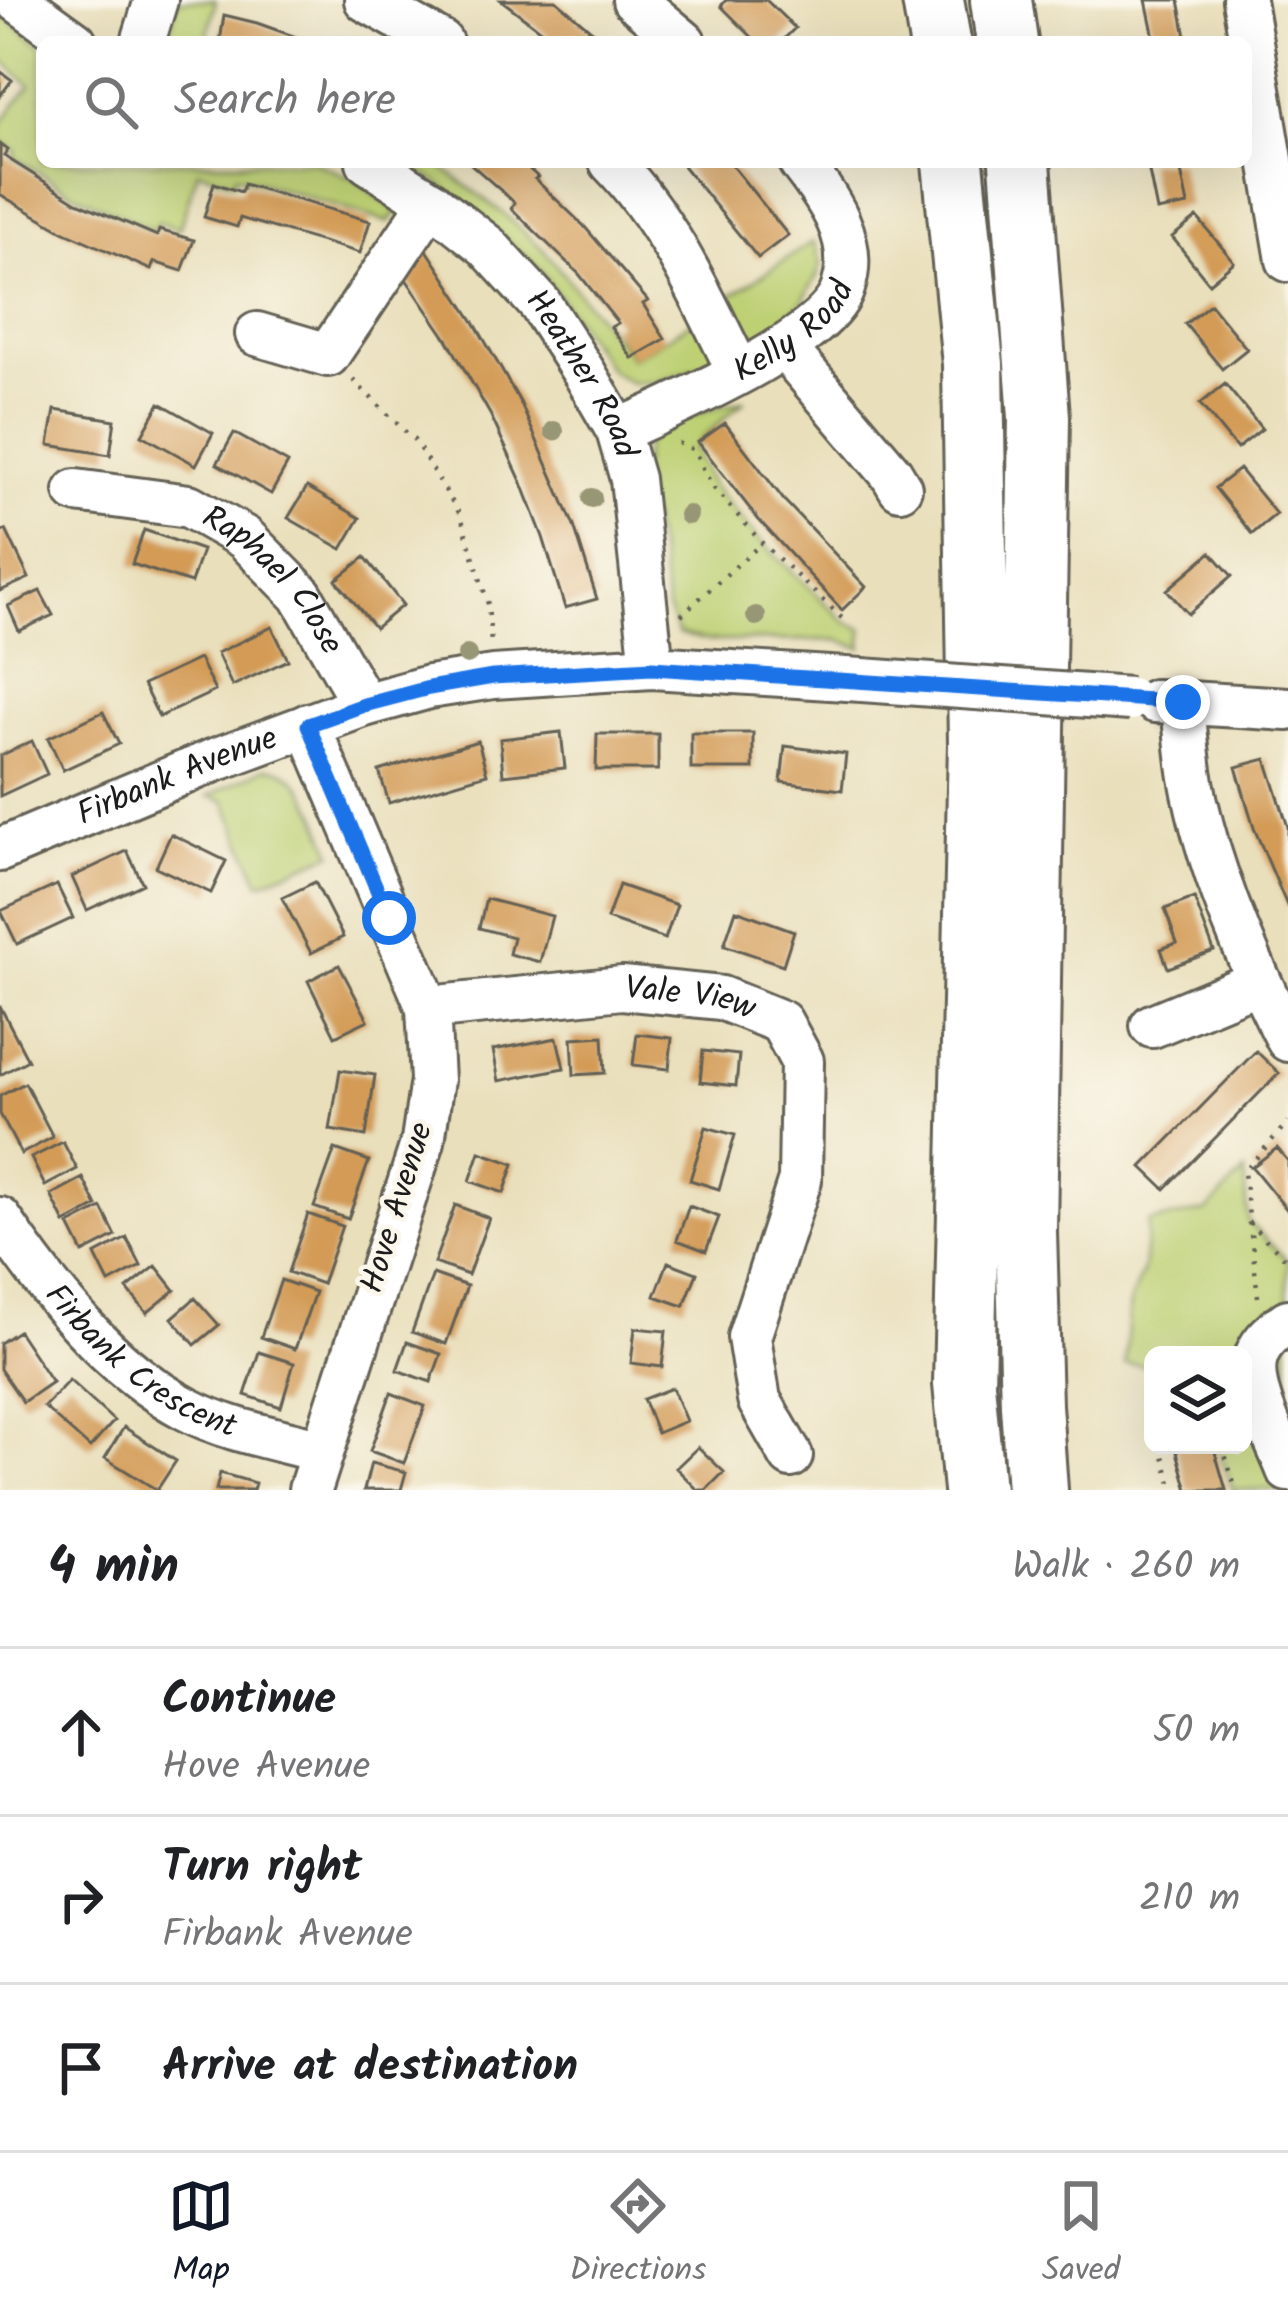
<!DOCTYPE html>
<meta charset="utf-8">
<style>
body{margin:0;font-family:Kalam,sans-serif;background:#f6f6f6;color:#202124}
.controls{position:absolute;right:36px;bottom:36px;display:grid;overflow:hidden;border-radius:18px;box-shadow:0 12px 48px #0002}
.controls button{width:108px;height:108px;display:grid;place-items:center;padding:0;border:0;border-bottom:3px solid #e0e0e0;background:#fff;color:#202124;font:60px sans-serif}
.stop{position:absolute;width:36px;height:36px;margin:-27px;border:9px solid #1a73e8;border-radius:50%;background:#fff}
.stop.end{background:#1a73e8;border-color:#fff;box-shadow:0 3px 12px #0008}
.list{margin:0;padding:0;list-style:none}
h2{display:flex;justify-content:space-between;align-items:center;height:156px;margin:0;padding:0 48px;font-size:51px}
h2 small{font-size:39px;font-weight:400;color:#757577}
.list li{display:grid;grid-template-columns:78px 1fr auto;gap:36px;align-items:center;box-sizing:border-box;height:168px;padding:0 48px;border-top:3px solid #e0e0e0}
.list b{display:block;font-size:45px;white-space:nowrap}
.list p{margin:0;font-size:39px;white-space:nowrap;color:#757577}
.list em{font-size:39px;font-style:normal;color:#757577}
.icon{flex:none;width:66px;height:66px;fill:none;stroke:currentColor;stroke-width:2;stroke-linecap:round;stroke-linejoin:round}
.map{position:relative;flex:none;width:1288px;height:1490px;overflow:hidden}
.search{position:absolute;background:#fff;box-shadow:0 12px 48px #0002;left:36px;right:36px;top:36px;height:132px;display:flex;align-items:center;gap:30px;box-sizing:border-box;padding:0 42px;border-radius:18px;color:#757577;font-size:45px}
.sheet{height:660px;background:#fff}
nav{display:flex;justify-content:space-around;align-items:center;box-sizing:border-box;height:168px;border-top:3px solid #e0e0e0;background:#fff;font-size:33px;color:#757577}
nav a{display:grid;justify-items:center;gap:6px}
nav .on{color:#111827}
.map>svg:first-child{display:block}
</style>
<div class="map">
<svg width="1288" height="1490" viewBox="0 0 1288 1490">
<rect width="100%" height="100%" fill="#fbf7ec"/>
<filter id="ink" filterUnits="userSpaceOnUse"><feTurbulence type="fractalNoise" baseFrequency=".00833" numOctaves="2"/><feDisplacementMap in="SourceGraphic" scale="24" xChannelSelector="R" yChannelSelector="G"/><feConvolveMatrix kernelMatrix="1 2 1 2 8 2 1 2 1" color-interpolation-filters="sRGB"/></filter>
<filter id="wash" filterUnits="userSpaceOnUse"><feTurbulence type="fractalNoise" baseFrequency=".004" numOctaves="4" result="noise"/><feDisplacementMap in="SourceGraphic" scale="48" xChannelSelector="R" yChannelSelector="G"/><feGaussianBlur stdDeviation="2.7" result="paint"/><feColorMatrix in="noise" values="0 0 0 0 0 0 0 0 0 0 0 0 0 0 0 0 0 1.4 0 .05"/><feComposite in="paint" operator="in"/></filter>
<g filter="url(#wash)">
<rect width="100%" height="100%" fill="#e9dfbb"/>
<path fill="#bdd073" stroke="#6c7648" stroke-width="3" d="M178,0h38l-10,42h-34l-3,-7z
M0,13l42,33v116h272l42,18 42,32 -10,10 -152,-47 -3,7 -35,-11 -19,58 -21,-7 -4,8 -81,-37 -59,-36 2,-6 -16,-11v-15l30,-40 -30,-27z
M403,162h32l69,52 38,34 90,110 33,-19 149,-98 7,22 -4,13 -15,26 -17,18 -30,20 -59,28 -39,14 -26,1 -20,-12 -73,-104 -98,-83z
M745,400l-47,42 -4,8 18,36 50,57 84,79 17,7 -1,19 -24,-8 -130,1 -30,-7 -11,-25 -6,-44 -21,-92 6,-30 22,-20z
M265,768c41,-2 53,54 68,85l-73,30 -35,-82 -16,-5z
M1244,1172l4,50 40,39v229h-55l-16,-45h26v-90h-90v11l-28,-2 5,-63 13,-31 5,-48 59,-11z"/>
<g id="blocks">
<path fill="#d39b57" d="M501,0h55l49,42h-49z
M726,0h40l29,28 -14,14h-24l-36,-36z
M1146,0h33l8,42h-32z
M224,15l33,8 53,19h-90z
M0,71l12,9 -12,16z
M0,144l8,6 -4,6 73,46 80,34 2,-6 35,10 -12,31 -28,-9 -3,8 -88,-39 -57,-33 -6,-4z
M474,162h47l17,15 -3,2 49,47 64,75 -5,3 22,35 -33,19 -21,-31 7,-4 -39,-49 -68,-66 4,-5 -43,-38z
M680,162h49l59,73 -30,23z
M1147,162h32l9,43 -31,6z
M214,183l27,9 3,-8 126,37 -10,32 -120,-35 -3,9 -33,-10z
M1197,217l37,45 -25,21 -37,-46z
M423,244l51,78 46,80 54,124 23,73 -32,9 -22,-71 -21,-54 -31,-67 -44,-77 -52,-76z
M1210,304l37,45 -25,20 -37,-45z
M1225,384l37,45 -25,20 -37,-45z
M160,403l53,30 -17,32 -54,-30z
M55,410l60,10 -5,35 -61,-10z
M725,423l58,76 83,88 -24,23 -84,-91 -60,-77z
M234,433l54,30 -17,31 -54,-30z
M1239,469l37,45 -24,20 -37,-46z
M307,487l53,31 -18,31 -54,-31z
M6,530l23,48 -29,13v-58z
M144,530l58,20 -11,33 -59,-19z
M1211,552l21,24 -44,38 -21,-24z
M365,557l38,48 -28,23 -39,-48z
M40,591l13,24 -34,16 -11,-25z
M272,627l16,33 -56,26 -15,-33z
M199,659l16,32 -56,26 -16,-32z
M103,712l16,32 -56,26 -15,-32z
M561,732l4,36 -62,7 -3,-36z
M691,733h62v36h-62z
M597,734h61v36h-62z
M32,741l15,33 -47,22v-40z
M478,741l9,33 -98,29 -10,-32z
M785,746l61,8 -4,36 -61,-8z
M1266,759l22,68v81l-34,-80 -18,-61z
M171,834l55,27 -15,32 -55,-26z
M127,851l16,33 -56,26 -15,-33z
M315,882l28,55 -32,16 -29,-55z
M57,885l16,33 -56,26 -16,-33z
M619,885l58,20 -12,34 -58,-20z
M1194,898l20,53 -46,17 -7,-19 16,-6 -12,-34z
M486,899l66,17 -12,46 -31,-8 4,-17 -34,-9z
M736,910l58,21 -11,34 -59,-20z
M339,965l29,55 -33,16 -27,-55z
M0,1006l28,54 -28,15z
M637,1034l35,4 -3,31 -36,-4z
M603,1036l2,37 -31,2 -2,-37z
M557,1038l7,30 -65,13 -6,-31z
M703,1051l36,4 -3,31 -36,-4z
M1256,1051l23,22 -114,116 -23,-22z
M340,1070l35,5 -9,61 -36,-6z
M25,1083l28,54 -32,17 -21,-40v-18z
M706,1127l29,8 -16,54 -29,-9z
M63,1142l14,27 -32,17 -14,-28z
M1277,1148l11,13v50l-36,-44z
M335,1149l34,12 -21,58 -34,-12z
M480,1152l34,12 -10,29 -34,-12z
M83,1178l14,28 -32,17 -14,-28z
M455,1205l34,13 -21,57 -34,-12z
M689,1206l30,11 -13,34 -29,-11z
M102,1208l14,28 -33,17 -14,-28z
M308,1214l34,12 -20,58 -34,-12z
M127,1238l14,28 -32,17 -14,-28z
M668,1262l29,11 -13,33 -29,-10z
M156,1266l19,24 -28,23 -20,-24z
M433,1274l34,12 -21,58 -34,-12z
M281,1280l34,12 -20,57 -34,-12z
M195,1298l24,27 -24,20 -23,-27z
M635,1328l31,3 -4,36 -31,-4z
M18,1331l34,51 -29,20 -23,-33v-26z
M407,1342l34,12 -10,28 -34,-12z
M259,1352l35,11 -13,44 -36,-12z
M69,1380l45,41 -24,27 -46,-41z
M672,1388l14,33 -29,12 -14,-34z
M391,1393l34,13 -21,57 -34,-12z
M124,1427l52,34 -19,29 -52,-32z
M1175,1445h38l13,45h-38z
M698,1447l26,25 -18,18h-8l-22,-22z
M371,1463l35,9 -5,18h-37z
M220,1473l35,10 -2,7h-37z"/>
</g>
</g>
<g filter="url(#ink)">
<use href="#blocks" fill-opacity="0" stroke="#646054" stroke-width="3"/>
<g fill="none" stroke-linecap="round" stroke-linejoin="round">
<g stroke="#646054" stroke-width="48">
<g id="minor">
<path d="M17,0l58,42"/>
<path d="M366,0l75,42"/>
<path d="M634,0l50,42"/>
<path d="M1244,0l44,260"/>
<path d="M143,42l13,-42"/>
<path id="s1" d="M368,162l63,40 56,44 53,58 45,70 33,57 14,48 20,188"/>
<path d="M611,162c57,58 92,138 128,210"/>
<path d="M257,334l71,21 103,-153"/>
<path d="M784,347l107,126 9,15"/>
<path id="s2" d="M618,431c50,-23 209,-90 225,-143 16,-48 -15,-90 -43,-126"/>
<path id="s3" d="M76,491l113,15 56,32 56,57 63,110"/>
<path d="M1155,701l133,8"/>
<path d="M1183,702c2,25 4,51 8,75 16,90 56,182 97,263"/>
<path d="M308,725l120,283 4,72 -9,61 -113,349"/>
<path id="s4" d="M0,850l212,-89 152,-56 65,-18 64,-10 159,-10 210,13"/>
<path id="s5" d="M428,1008l194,-20 99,10 60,24 21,39 -2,119 -51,157 10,63 32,56"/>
<path d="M1152,1026l106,-44"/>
<path id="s6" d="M0,1219c49,72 108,149 187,190 39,21 91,30 134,42"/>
<path d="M1288,1321c-12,8 -28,21 -32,36 -9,30 21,84 32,113"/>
</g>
</g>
<g stroke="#646054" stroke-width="66">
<path id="highway" d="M933,0l7,42
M1001,0l6,42
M953,162l20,202 6,380 -15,640 10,106
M1020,162l19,255 -13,815 5,173 6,85"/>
</g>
<path stroke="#646054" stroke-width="4.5" stroke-dasharray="3 9" stroke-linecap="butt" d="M353,380l62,61 46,75 27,88 3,40
M678,443l16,7 18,36 50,57 84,79
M681,615l81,-72
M1248,1222l40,39
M1258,1297l-14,-125 44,-50
M1153,1383l-4,19 4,15
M1160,1445l13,45
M1222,1445l14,45"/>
<use href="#minor" stroke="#fff" stroke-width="42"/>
<use href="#highway" stroke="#fff" stroke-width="60"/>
<g stroke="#646054" stroke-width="48" stroke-linecap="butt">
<path id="minor-bridge" d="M862,680l268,19"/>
</g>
<use href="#minor-bridge" stroke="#fff" stroke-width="42"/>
</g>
<g fill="#979674">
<circle cx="554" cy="431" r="10"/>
<circle cx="592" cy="498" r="10"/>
<circle cx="688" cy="515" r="10"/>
<circle cx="756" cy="616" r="10"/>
<circle cx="467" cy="655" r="10"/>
</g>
</g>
<g fill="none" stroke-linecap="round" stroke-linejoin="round" filter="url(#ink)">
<path stroke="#1a73e8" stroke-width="15" d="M389,918l-81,-193 56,-20 65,-17 64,-11 159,-9 531,34"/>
</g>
<g text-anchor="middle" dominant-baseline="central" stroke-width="9" stroke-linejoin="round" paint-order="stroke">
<g font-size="33" fill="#1c1c1c" stroke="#fbf7ec">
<text stroke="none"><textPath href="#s2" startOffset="204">Kelly Road</textPath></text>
<text stroke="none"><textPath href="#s1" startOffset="306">Heather Road</textPath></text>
<text stroke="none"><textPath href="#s3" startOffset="228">Raphael Close</textPath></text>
<text stroke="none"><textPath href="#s4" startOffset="192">Firbank Avenue</textPath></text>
<text stroke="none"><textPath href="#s5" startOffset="264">Vale View</textPath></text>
<text transform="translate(398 1208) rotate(-73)">Hove Avenue</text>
<text stroke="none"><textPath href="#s6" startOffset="204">Firbank Crescent</textPath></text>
</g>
</g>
</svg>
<div class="controls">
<button><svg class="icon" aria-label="layers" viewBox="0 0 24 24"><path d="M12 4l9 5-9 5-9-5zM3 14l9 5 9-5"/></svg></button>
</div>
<div class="stop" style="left:389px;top:918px"></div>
<div class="stop end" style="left:1183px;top:702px"></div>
<div class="search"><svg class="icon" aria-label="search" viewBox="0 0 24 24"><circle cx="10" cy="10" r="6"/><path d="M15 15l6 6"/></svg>Search here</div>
</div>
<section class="sheet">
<h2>4 min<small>Walk · 260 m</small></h2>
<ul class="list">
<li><svg class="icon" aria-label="ahead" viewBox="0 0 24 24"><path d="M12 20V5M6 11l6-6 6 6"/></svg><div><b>Continue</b><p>Hove Avenue</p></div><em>50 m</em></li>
<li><svg class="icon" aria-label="right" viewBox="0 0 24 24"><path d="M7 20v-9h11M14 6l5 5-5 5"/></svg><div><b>Turn right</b><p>Firbank Avenue</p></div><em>210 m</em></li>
<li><svg class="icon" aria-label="arrive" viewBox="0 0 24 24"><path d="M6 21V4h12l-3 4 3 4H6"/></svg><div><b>Arrive at destination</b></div></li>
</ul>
</section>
<nav>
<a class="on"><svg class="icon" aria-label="map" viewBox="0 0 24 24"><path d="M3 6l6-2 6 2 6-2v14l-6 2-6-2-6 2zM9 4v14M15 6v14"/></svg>Map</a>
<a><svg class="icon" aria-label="directions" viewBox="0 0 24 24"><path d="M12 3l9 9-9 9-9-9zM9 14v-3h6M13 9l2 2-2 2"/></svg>Directions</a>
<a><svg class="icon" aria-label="saved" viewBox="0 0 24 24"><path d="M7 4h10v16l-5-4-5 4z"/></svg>Saved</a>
</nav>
